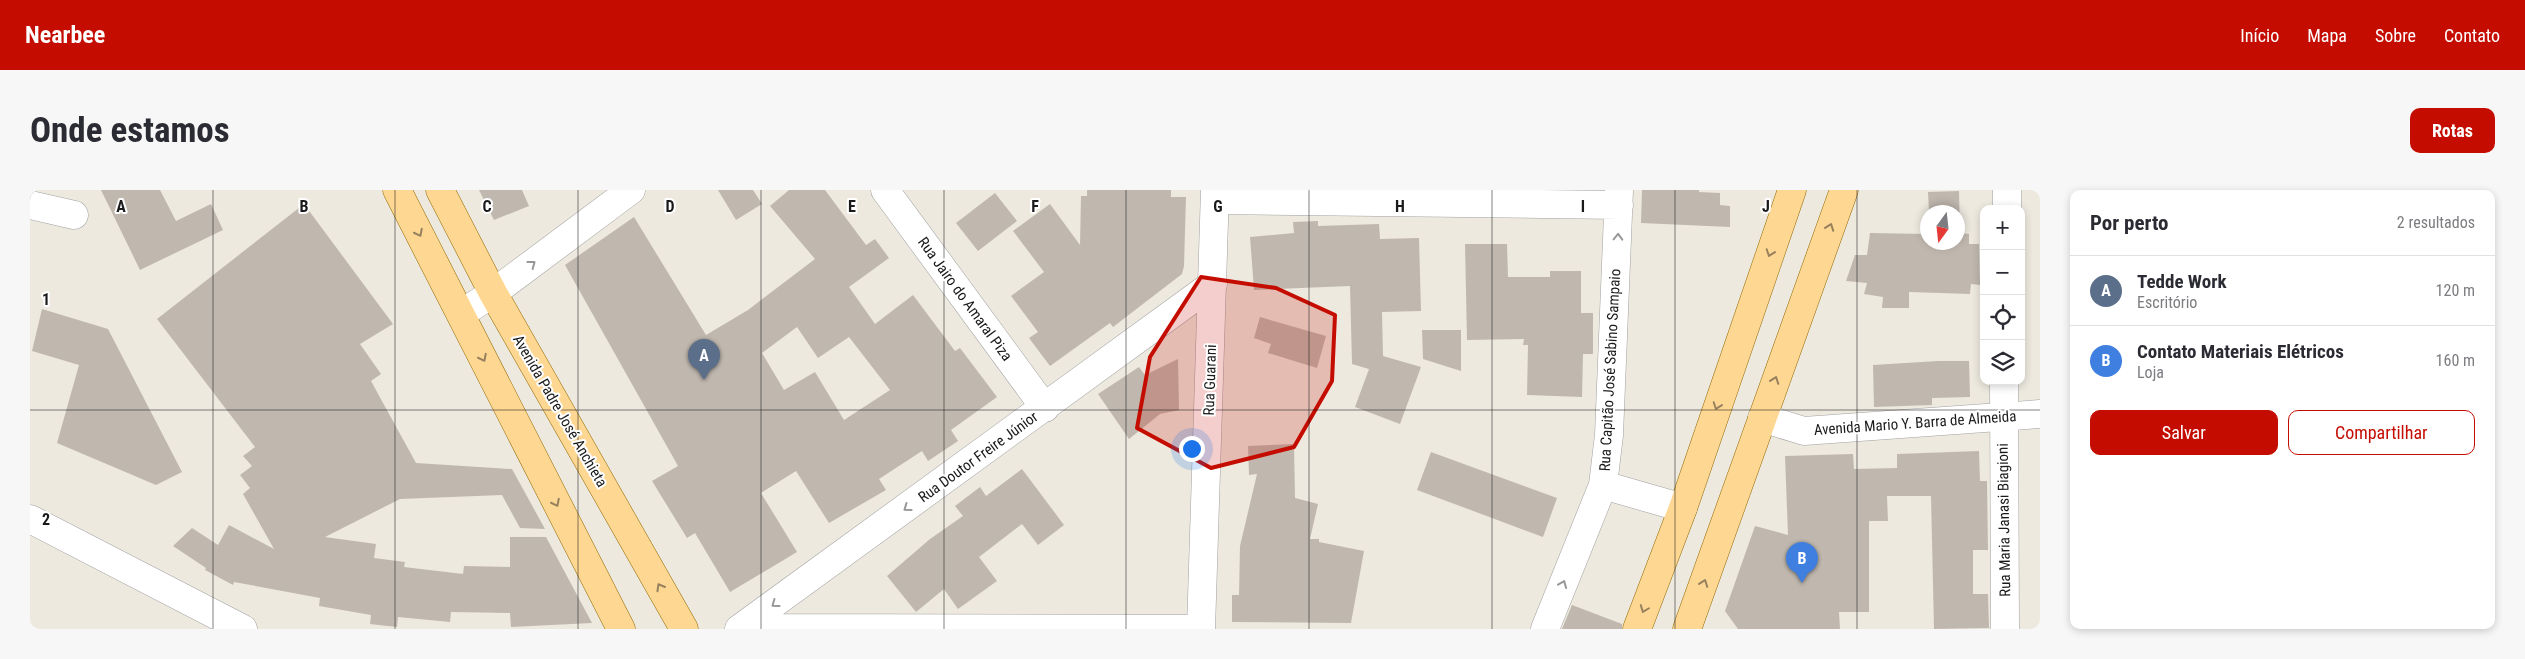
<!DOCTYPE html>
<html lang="pt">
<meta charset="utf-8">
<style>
body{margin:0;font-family:"Roboto Condensed",sans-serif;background:#f7f7f7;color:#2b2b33}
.controls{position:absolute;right:15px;top:15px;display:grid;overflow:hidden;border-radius:10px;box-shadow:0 2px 8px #0003}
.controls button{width:45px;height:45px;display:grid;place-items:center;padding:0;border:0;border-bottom:1px solid #e1e1e2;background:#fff;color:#2b2b33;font:25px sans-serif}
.compass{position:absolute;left:1890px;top:15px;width:45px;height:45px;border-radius:50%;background:#fff;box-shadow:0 2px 8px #0003;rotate:195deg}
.you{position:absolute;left:1161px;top:258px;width:18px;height:18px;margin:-12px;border:4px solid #fff;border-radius:50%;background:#1a73e8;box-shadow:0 0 0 8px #1a73e833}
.badge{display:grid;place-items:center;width:32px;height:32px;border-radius:50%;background:#c50c00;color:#fff;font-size:16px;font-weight:700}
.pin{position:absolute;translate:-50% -41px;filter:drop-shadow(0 1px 2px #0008)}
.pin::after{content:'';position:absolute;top:26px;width:18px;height:15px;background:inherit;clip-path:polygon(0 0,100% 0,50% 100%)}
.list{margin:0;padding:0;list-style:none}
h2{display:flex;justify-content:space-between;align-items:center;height:65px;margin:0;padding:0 20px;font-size:21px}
h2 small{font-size:16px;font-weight:400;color:#7c7c81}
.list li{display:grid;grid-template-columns:32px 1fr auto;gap:15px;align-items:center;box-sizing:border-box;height:70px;padding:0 20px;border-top:1px solid #e1e1e2}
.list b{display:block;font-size:19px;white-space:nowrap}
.list p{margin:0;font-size:16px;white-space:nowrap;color:#7c7c81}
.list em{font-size:16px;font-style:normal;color:#7c7c81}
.actions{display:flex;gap:10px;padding:15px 20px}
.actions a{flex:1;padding:11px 0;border:1px solid #c50c00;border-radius:10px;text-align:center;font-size:18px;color:#c50c00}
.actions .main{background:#c50c00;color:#fff}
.icon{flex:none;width:28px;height:28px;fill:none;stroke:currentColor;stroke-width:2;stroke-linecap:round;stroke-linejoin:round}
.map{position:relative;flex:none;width:2010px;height:439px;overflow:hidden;border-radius:10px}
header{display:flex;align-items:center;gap:30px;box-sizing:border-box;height:70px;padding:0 25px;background:#c50c00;color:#fff}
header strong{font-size:24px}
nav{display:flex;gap:28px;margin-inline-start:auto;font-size:18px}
.intro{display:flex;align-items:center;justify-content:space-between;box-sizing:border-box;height:120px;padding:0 30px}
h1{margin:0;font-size:35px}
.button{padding:12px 22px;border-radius:10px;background:#c50c00;color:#fff;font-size:18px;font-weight:700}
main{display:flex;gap:30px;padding:0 30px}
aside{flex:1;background:#fff;border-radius:10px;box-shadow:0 2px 8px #0003}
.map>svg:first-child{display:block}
</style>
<header>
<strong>Nearbee</strong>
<nav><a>Início</a><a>Mapa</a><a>Sobre</a><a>Contato</a></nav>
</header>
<div class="intro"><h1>Onde estamos</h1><a class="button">Rotas</a></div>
<main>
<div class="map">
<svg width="2010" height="439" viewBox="0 0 2010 439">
<rect width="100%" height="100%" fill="#ede9df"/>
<path fill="#c0b8af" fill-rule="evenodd" d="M71,0h59l16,31 35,-17 12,26 -83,40z
M449,0h43l7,16 -35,14z
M688,0h35l9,14 -26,16z
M759,0h36l41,55 9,-6 14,19 -40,29 26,37 38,-29 42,56 5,-3 37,49 -46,33 7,11 -30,20 -6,-10 -43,28 7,11 -57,33 -33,-52 -35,22 36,59 -67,40 -35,-59 -8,5 -35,-57 26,-15 -113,-201 69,-48 72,118 42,-25 67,-51 -45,-53zM767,137l21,31 31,-21 41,53 -46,30 -29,-48 -31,18 -22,-37z
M1057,0h84v7h15l-2,69 -2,8 -69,53 -3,-4 -60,43 -21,-28 9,-6 -27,-36 33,-24 -31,-41 37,-27 30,41 1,-49h6z
M1612,0h57v2l21,1v12l10,1v21l-89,-4z
M1929,1l1,42 9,1v10h10l1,41 -9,-1 -1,10 -61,-2v16h-27l1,-11 -19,-3 3,-11 -21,-2 9,-26h12l3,-22 58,1v8h30v-30h-29l-1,-20z
M965,3l22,28 -39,30 -22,-28z
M274,14l89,120 -33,20 21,30 -10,7 45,82 96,6 33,60 -25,-1 -18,-33 -102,4 -75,38 51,7 -2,14 31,4 -1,5 59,7 1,-8 46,1v-30h36l46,86 -81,4 -1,-14 -59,-1 -1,10 -52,-5 -1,10 -27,-3 1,-9 -52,-9 1,-8 -86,-16 -1,3 -28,-15 1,-2 -33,-22 19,-18 26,17 11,-20 45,24 -31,-55 7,-6 -10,-13 12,-9 -9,-10 12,-9 -98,-128z
M1288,31v5l61,-2 1,15 39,-1 2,73 -39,1 1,44 38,11 -21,57 -45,-17 14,-38 -17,-5 -2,-78 -96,4 -4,-53 44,-4 -1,-11z
M1435,54h42l1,33h42v-6h31v42h12v41h-10l-1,43 -55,-2 1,-50h-5l1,-6 -57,1z
M12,119l66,20 74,143 -26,13 -99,-42 22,-78 -47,-14z
M1230,127l66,19 -9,32 -49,-15 3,-9 -17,-6z
M1392,140h39v41l-38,-12z
M1148,169l1,51 -19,4 -31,25 -31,-45 41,-27 6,8z
M1908,171h31l1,36 -38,1v7l-58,2 -1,-42z
M1264,254l1,54 23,6 -8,35h9v3l45,9 -13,72 -119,-1v-27h7l1,-49 17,-72 -8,1 -1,-29z
M1949,261l1,30h7l1,69h-15v44h15l1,34 -55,1 -3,-133h-44l1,25h-19v91h-30l1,17h-102l-13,-18 30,-85 33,9 -3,-79 68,-2 1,15 43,-1v-14z
M1401,262l126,46 -14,39 -126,-47z
M992,279l42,56 -26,20 -16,-21 -43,33 18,24 -39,28 -14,-20 -28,23 -29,-36 43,-37 33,-23 -8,-10 25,-19 6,9z
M1542,415l50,19v5h-60z"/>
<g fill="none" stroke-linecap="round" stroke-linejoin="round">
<g stroke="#a1a1a1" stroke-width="29">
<path id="minor" d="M855,0l160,218
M1185,10l404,5
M0,15l44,10
M1977,19v-19
M431,124l32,-21 138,-103
M1974,191l1,248
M1732,228l42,13 236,-17
M1573,295l80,23
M0,329l213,110
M712,438l459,1
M709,439l474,-345
M1171,439l14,-439
M1515,439l58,-144 6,-50 10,-245"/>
</g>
<g stroke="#916a00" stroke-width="29">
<path id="major" d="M367,0l224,439
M410,0l53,103 191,336
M1607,439l46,-121 109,-318
M1657,439l157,-439"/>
</g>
<use href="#minor" stroke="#fff" stroke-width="28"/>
<use href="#major" stroke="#fed793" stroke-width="28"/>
</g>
<defs><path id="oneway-chevron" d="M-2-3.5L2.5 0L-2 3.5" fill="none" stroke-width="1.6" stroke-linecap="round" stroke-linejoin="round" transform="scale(1.25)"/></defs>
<g stroke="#97825d">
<use href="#oneway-chevron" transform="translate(1800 37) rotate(-70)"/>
<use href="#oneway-chevron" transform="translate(389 43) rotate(63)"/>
<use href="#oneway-chevron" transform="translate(1740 63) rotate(109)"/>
<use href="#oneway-chevron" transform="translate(453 168) rotate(63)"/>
<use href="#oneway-chevron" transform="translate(1745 190) rotate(-70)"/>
<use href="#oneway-chevron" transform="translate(1687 216) rotate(109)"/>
<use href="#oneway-chevron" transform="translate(526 313) rotate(63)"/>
<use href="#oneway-chevron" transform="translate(1674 393) rotate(-70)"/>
<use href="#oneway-chevron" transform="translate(630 397) rotate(-120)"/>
<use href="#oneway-chevron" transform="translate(1614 419) rotate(111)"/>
</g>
<g stroke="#989898">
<use href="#oneway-chevron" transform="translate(1588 47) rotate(-88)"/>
<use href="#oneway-chevron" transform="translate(502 74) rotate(-37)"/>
<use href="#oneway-chevron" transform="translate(877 318) rotate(144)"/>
<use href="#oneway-chevron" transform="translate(1533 394) rotate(-68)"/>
<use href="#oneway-chevron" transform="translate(745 414) rotate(144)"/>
</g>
<path fill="#c50c00" fill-opacity="0.2" stroke="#c50c00" stroke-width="4" stroke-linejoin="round" d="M1171,87l75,11 59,27 -3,66 -38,66 -83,21 -74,-40 13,-71z"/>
<path fill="none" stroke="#1a1a1a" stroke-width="1" stroke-opacity="0.55" d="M183,0v439M365,0v439M548,0v439M731,0v439M914,0v439M1096,0v439M1279,0v439M1462,0v439M1645,0v439M1827,0v439M0,220h2010"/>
<g text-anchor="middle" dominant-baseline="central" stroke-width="4" stroke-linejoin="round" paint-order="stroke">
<g font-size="15" fill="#1a1a1a" stroke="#fff">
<text transform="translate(935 109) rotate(54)">Rua Jairo do Amaral Piza</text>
<text transform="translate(1580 180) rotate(-87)">Rua Capitão José Sabino Sampaio</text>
<text transform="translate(1180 190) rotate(-88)">Rua Guarani</text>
<text transform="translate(530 221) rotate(60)">Avenida Padre José Anchieta</text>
<text transform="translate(1885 233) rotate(-4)">Avenida Mario Y. Barra de Almeida</text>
<text transform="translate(948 267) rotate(-36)">Rua Doutor Freire Júnior</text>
<text transform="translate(1974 330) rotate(-91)">Rua Maria Janasi Biagioni</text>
</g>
</g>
<g font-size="16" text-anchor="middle" font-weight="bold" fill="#1a1a1a" stroke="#fff" stroke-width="4" stroke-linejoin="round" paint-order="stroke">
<text x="91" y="22">A</text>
<text x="274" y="22">B</text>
<text x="457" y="22">C</text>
<text x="640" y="22">D</text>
<text x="822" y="22">E</text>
<text x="1005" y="22">F</text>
<text x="1188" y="22">G</text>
<text x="1370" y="22">H</text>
<text x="1553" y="22">I</text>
<text x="1736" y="22">J</text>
<text x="16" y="115">1</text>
<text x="16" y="335">2</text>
</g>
</svg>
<div class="controls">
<button>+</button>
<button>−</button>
<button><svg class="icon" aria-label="locate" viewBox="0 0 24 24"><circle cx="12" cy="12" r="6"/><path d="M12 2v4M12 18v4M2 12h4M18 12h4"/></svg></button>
<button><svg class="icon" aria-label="layers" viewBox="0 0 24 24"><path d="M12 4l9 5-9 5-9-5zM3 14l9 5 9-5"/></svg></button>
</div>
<svg class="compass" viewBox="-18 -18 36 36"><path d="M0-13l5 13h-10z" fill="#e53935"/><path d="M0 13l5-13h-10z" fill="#7c7c81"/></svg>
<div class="you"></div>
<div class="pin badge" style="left:674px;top:190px;background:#5c6f8a">A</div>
<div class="pin badge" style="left:1772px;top:393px;background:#3f7fe0">B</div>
</div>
<aside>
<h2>Por perto<small>2 resultados</small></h2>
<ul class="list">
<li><span class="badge" style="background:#5c6f8a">A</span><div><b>Tedde Work</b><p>Escritório</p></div><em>120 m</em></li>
<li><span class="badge" style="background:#3f7fe0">B</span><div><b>Contato Materiais Elétricos</b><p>Loja</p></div><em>160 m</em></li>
</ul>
<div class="actions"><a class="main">Salvar</a><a>Compartilhar</a></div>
</aside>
</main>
